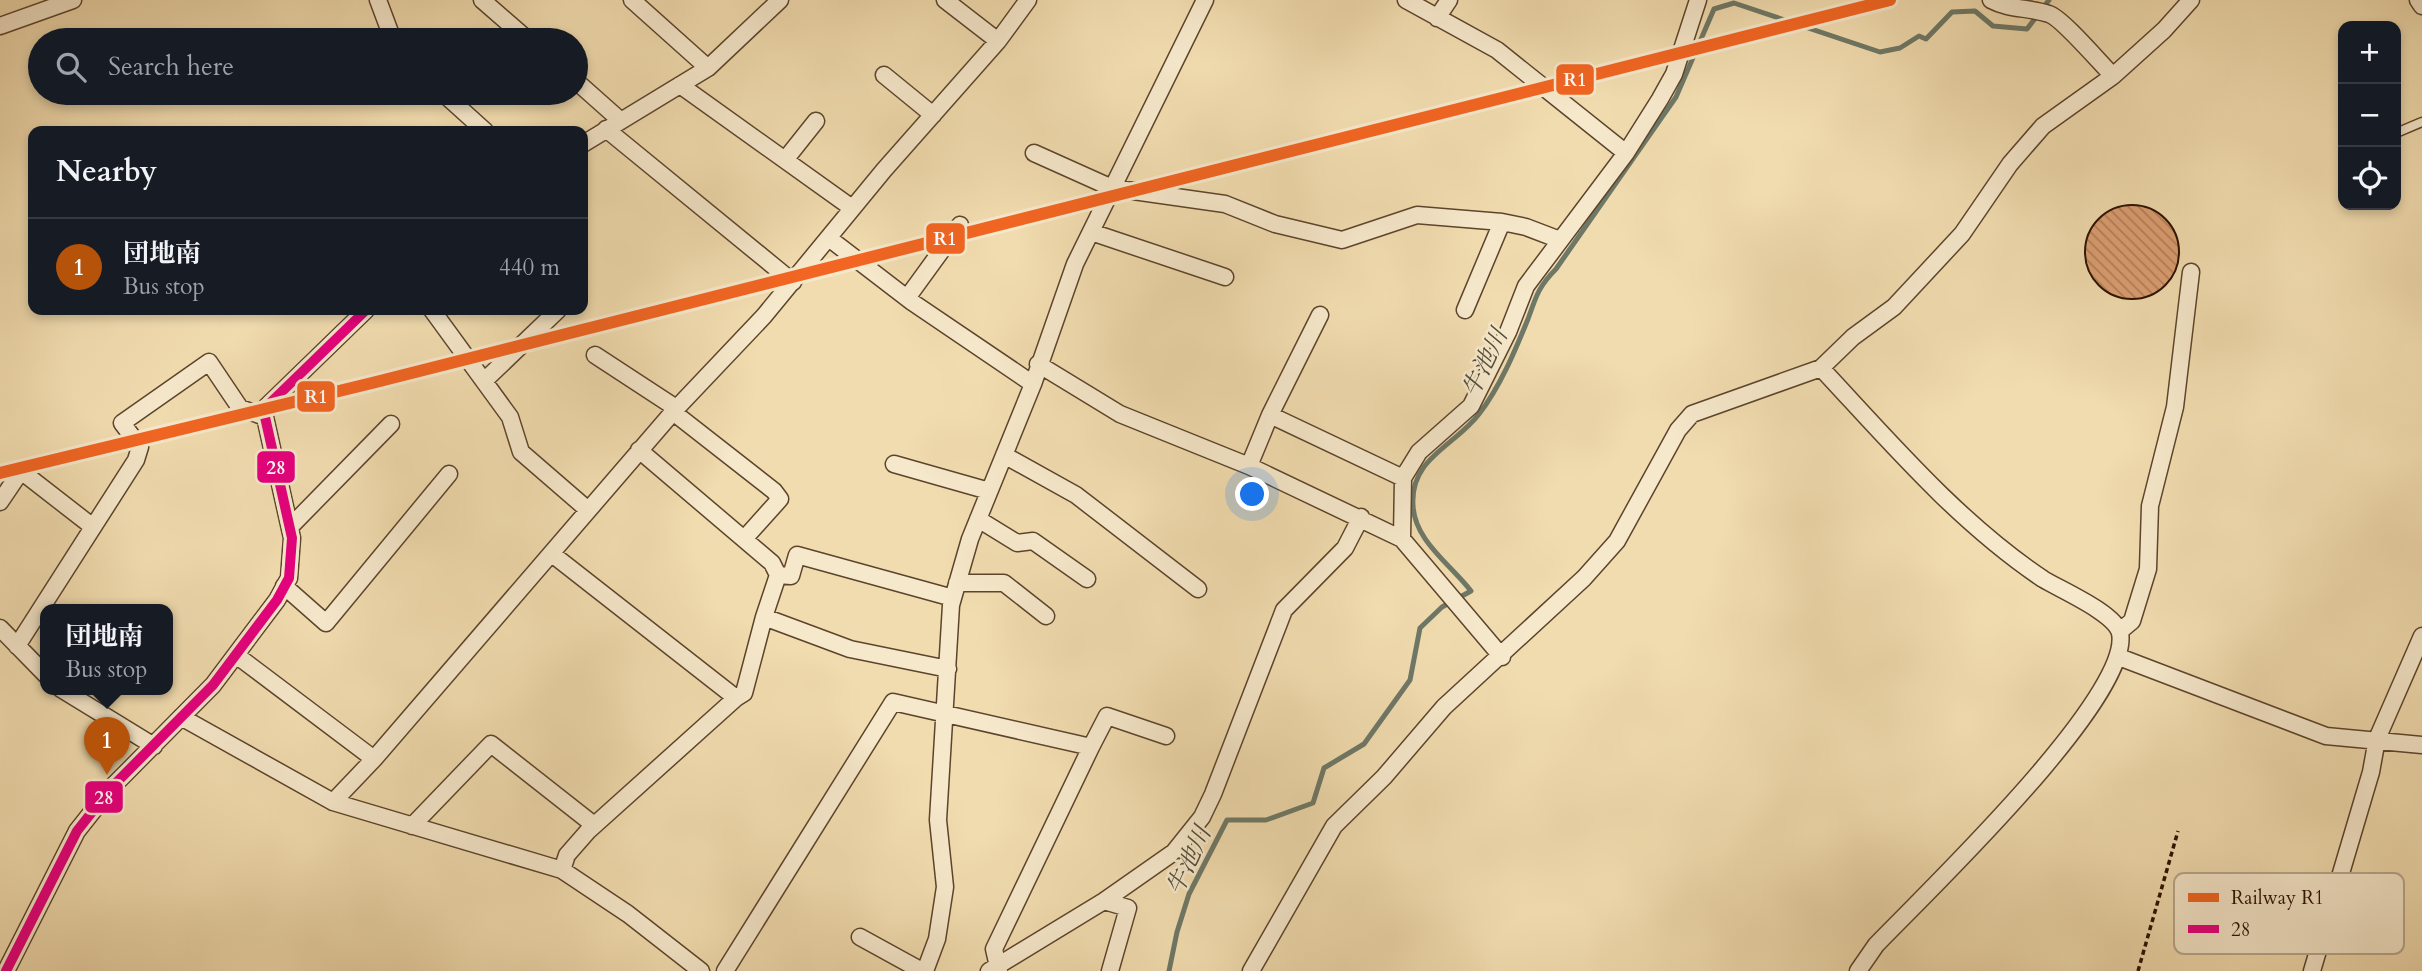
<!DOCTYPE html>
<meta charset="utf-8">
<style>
body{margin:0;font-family:Cardo,"Noto Serif JP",serif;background:#20242c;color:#f1f3f6}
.controls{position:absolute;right:21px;top:21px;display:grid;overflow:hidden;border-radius:14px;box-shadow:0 4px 10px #0003}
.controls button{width:63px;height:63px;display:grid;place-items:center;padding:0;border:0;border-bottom:2px solid #363941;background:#171b24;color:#f1f3f6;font:35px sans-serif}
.you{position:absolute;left:1253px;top:495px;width:24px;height:24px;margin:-18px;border:5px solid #fff;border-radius:50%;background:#1a73e8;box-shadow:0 0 0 10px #1a73e833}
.badge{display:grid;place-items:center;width:46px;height:46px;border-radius:50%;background:#b45309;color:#fff;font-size:23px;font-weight:700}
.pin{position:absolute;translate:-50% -58px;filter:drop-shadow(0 2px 4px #0008)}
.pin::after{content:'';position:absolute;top:37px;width:24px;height:21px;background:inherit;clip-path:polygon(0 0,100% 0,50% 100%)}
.popup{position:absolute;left:40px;top:604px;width:133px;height:91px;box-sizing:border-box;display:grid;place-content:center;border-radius:14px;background:#171b24;filter:drop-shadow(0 2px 5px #0005);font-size:23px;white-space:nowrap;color:#9ea1a6}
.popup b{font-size:26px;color:#f1f3f6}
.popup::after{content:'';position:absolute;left:50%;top:100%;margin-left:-14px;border:14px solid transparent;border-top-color:#171b24}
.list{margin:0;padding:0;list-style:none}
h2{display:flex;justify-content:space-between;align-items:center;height:91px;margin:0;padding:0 28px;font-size:30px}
h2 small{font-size:23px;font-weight:400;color:#9ea1a6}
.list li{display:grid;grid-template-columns:46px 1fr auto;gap:21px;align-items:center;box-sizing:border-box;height:98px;padding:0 28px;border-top:2px solid #363941}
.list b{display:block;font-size:26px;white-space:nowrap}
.list p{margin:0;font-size:23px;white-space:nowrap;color:#9ea1a6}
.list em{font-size:23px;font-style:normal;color:#9ea1a6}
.icon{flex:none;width:38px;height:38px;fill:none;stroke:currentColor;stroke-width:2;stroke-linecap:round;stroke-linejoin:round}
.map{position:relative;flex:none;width:2422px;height:971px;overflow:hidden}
.search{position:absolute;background:#171b24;box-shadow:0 4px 10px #0003;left:28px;top:28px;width:560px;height:77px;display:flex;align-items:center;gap:18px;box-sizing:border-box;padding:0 24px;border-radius:38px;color:#9ea1a6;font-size:26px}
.panel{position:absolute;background:#171b24;box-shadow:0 4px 10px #0003;left:28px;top:126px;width:560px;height:189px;border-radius:14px}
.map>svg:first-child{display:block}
</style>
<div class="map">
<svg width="2422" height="971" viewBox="0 0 2422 971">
<defs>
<pattern id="building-back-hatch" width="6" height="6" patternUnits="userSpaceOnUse" patternTransform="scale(1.75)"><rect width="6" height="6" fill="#dc9e71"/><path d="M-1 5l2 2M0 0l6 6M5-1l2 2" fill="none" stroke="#b37f5a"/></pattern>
</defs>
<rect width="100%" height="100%" fill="#f1dcaf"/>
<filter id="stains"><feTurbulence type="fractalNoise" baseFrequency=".00286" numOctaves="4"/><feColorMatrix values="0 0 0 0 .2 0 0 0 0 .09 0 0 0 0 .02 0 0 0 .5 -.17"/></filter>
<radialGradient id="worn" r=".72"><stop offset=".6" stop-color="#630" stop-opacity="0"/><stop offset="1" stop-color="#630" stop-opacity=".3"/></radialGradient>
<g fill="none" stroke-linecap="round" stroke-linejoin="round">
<path stroke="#6e7867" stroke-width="5" d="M1169,971l8,-39 12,-38 38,-74h39l47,-17 11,-35 40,-24 46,-64 10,-52 22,-21 29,-16c-21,-27 -57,-51 -58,-86 -3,-47 42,-59 66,-91 21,-27 36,-63 49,-95 8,-22 10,-32 28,-50l120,-172 38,-88 20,-6 146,49 20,-4 19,-12 7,3 26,-27 23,-1 18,15 34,3 22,-29"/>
</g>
<path fill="url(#building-back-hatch)" stroke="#2b1100" stroke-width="2" d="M2085 252a47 47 0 1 1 94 0a47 47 0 1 1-94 0Z"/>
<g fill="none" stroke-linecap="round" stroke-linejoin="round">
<g stroke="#5c442c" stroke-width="11">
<path id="service" d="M2396,133l26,-11"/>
</g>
<g stroke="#5c442c" stroke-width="19">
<path id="minor" d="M378,0l15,40
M482,0l46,40
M632,0l76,68
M945,0l53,41
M1406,0l91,50 129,103
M1991,0c19,10 37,7 58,14 13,4 52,50 64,62
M2418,0l4,6
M1437,18l12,-18
M0,26l73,-26
M884,75l49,40
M576,81l45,40
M680,85l172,123
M443,93l42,38
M606,129l187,153
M583,144l125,-76 72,-68
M1034,153l78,35 113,16 50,20 67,16 75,-25 85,7 24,5 34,13
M785,160l31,-39
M1091,232l134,45
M830,239l82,63 121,82
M907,298l53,-73
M432,310l78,107 11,35 67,58
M1465,310l37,-88
M595,355l81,53
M1038,364l82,50 129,52 153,73 100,118
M1821,368c69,74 137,154 222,211 18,11 72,34 77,54 13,63 -196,262 -244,312l-18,26
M484,381l74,-71
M673,412l101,79 6,8 -36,40
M1270,415l133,63
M639,450l133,113 6,12 -14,42
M1004,455l72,40 122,94
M894,464l95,27
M1249,466l21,-51 50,-100
M0,502l21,-31 72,56
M978,519l39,24 16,-2 54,38
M290,527l101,-103
M1402,539l1,-61 16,-26 52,-46 37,-74 18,-46 100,-133 34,-54 14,-25 24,-74
M552,554l184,144 -148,133 -21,24 -5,15
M778,575l13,1 6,-21 156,43
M957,583h47l42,33
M284,586l42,37 123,-149
M0,628l46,47
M2120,631l12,-10 16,-52 2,-63 25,-99 16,-135
M17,646l119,-186 4,-13 -18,-24 87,-61 31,46 25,9
M236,655l138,104
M2119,657l207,79 96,9
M61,689l93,57
M736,698l8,-5 20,-76 86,32 98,20
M181,717l152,85 229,68 66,44 73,57
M1091,747l16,-31 59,20
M333,802l41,-43 299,-347 91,-96 120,-146 114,-129 30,-41
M412,826l79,-82 103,81
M1104,901l24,7 -18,63
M860,937l62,34
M6,971l71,-140 34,-43 102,-103 64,-85 12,-22 3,-40 -27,-121 1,-10 100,-97
M725,971l168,-269 198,45 -97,202 5,22
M925,971l12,-32 8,-52 -7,-67 13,-215 19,-66 63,-155 42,-120 130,-264
M989,971l115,-70 70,-49 28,-35 11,-23 71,-184 61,-62 16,-31
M1251,971l83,-145 50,-49 60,-70 140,-129 33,-37 61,-111 14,-16 129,-46 32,-31 41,-30 68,-73 48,-70 33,-38 70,-50 51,-46 27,-30
M2312,971l59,-199 6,-33 45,-103"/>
</g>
<path stroke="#2b1100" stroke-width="3.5" stroke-dasharray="5 3.5" stroke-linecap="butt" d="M2138,971l40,-140"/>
<use href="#service" stroke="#f6e8cb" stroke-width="8"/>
<use href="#minor" stroke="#f6e8cb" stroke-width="16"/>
<g stroke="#f6e8cb" stroke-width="16">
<path id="bus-1" d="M6,971l71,-140 34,-43 102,-103 64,-85 12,-22 3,-40 -27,-121 1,-10 100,-97"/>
</g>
<use href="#bus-1" stroke="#e5007d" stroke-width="10"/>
<g stroke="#f6e8cb" stroke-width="18">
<path id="rail-1" d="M0,473l372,-90 1518,-383"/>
</g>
<use href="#rail-1" stroke="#f26522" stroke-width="12"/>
</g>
<g text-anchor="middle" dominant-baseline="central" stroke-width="5" stroke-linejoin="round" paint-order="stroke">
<g font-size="24" font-style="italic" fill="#524d3c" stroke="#f6e8cb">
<text transform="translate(1485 363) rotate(-64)">牛池川</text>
<text transform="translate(1189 861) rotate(-65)">牛池川</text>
</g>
</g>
<rect x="2174" y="873" width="230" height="81" rx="10" fill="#f6e8cb" stroke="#b9a88e" stroke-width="2"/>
<rect x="2188" y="893" width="31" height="9" fill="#f26522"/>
<rect x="2188" y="925" width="31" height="8" fill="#e5007d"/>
<g font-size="19" fill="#2b1100">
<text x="2231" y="904">Railway R1</text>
<text x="2231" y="936">28</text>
</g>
<g stroke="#f6e8cb" stroke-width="2.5">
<rect x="1555" y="63" width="40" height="33" rx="7" fill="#f26522"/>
<rect x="925" y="222" width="41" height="33" rx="7" fill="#f26522"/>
<rect x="296" y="380" width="40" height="33" rx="7" fill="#f26522"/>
<rect x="256" y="450" width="40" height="34" rx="7" fill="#e5007d"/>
<rect x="84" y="780" width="40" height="34" rx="7" fill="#e5007d"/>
</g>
<g font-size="19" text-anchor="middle" font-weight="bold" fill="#fff">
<text x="1575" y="86">R1</text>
<text x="945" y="245">R1</text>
<text x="316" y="403">R1</text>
<text x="276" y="474">28</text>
<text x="104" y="804">28</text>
</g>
<rect width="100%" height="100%" filter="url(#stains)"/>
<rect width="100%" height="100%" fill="url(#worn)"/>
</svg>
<div class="controls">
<button>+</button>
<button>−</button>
<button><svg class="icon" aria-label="locate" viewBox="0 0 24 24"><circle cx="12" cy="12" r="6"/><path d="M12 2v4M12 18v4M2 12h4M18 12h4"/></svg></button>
</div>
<div class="you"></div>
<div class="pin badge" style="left:107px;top:775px">1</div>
<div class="popup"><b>団地南</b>Bus stop</div>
<div class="search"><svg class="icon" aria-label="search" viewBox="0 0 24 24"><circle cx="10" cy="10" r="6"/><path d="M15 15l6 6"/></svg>Search here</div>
<section class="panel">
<h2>Nearby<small></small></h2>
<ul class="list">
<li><span class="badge">1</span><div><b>団地南</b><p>Bus stop</p></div><em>440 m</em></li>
</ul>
</section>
</div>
